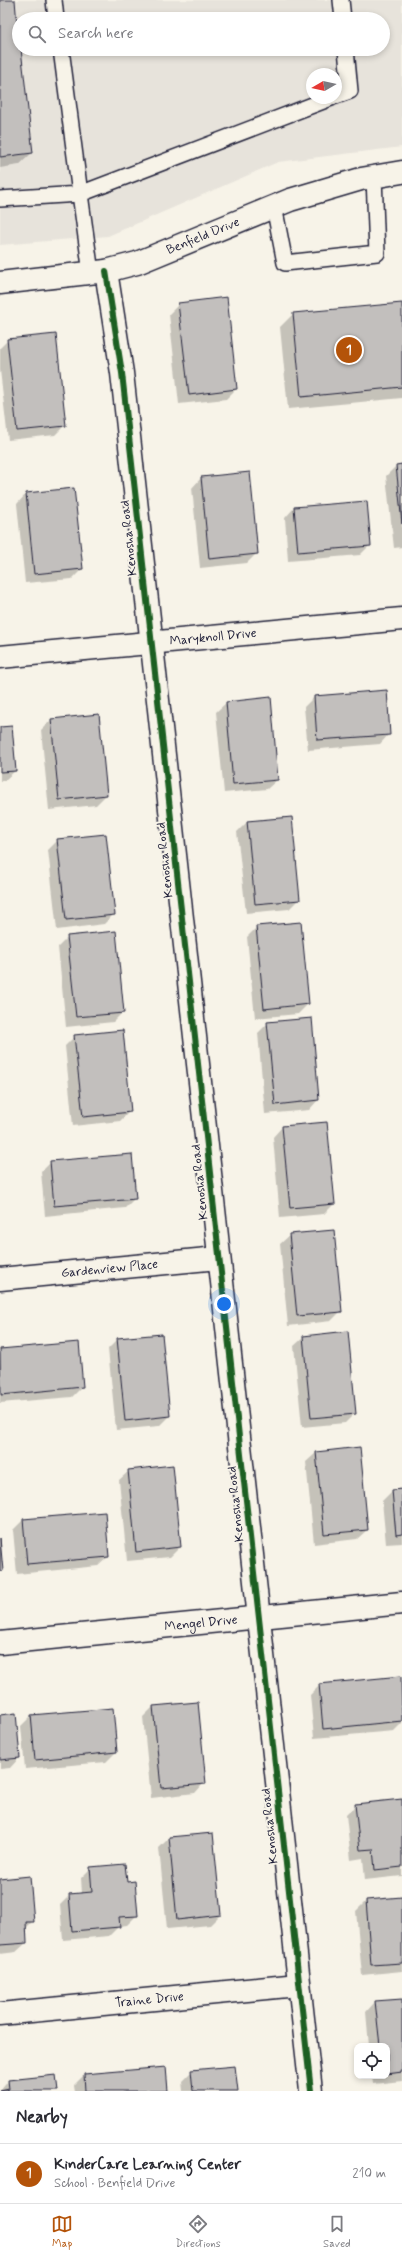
<!DOCTYPE html>
<meta charset="utf-8">
<style>
body{margin:0;font-family:Mynerve,sans-serif;background:#f7f7f7;color:#2b2b33}
.controls{position:absolute;right:12px;bottom:12px;display:grid;overflow:hidden;border-radius:8px;box-shadow:0 2px 6px #0003}
.controls button{width:36px;height:36px;display:grid;place-items:center;padding:0;border:0;border-bottom:1px solid #e1e1e2;background:#fff;color:#2b2b33;font:20px sans-serif}
.compass{position:absolute;left:306px;top:68px;width:36px;height:36px;border-radius:50%;background:#fff;box-shadow:0 2px 6px #0003;rotate:261deg}
.you{position:absolute;left:224px;top:1304px;width:14px;height:14px;margin:-10px;border:3px solid #fff;border-radius:50%;background:#1a73e8;box-shadow:0 0 0 6px #1a73e833}
.badge{display:grid;place-items:center;width:26px;height:26px;border-radius:50%;background:#b45309;color:#fff;font-size:13px;font-weight:700}
.pin{position:absolute;translate:-50% -50%;border:2px solid #fff;box-shadow:0 1px 4px #0006}
.list{margin:0;padding:0;list-style:none}
h2{display:flex;justify-content:space-between;align-items:center;height:52px;margin:0;padding:0 16px;font-size:17px}
h2 small{font-size:13px;font-weight:400;color:#7c7c81}
.list li{display:grid;grid-template-columns:26px 1fr auto;gap:12px;align-items:center;box-sizing:border-box;height:60px;padding:0 16px;border-top:1px solid #e1e1e2}
.list b{display:block;font-size:15px;white-space:nowrap}
.list p{margin:0;font-size:13px;white-space:nowrap;color:#7c7c81}
.list em{font-size:13px;font-style:normal;color:#7c7c81}
.icon{flex:none;width:22px;height:22px;fill:none;stroke:currentColor;stroke-width:2;stroke-linecap:round;stroke-linejoin:round}
.map{position:relative;flex:none;width:402px;height:2091px;overflow:hidden}
.search{position:absolute;background:#fff;box-shadow:0 2px 6px #0003;left:12px;right:12px;top:12px;height:44px;display:flex;align-items:center;gap:10px;box-sizing:border-box;padding:0 14px;border-radius:22px;color:#7c7c81;font-size:15px}
.sheet{height:112px;background:#fff}
nav{display:flex;justify-content:space-around;align-items:center;box-sizing:border-box;height:56px;border-top:1px solid #e1e1e2;background:#fff;font-size:11px;color:#7c7c81}
nav a{display:grid;justify-items:center;gap:2px}
nav .on{color:#b45309}
.map>svg:first-child{display:block}
</style>
<div class="map">
<svg width="402" height="2091" viewBox="0 0 402 2091">
<rect width="100%" height="100%" fill="#f7f3e8"/>
<filter id="ink" filterUnits="userSpaceOnUse"><feTurbulence type="fractalNoise" baseFrequency=".025" numOctaves="2"/><feDisplacementMap in="SourceGraphic" scale="8" xChannelSelector="R" yChannelSelector="G"/><feConvolveMatrix kernelMatrix="1 2 1 2 8 2 1 2 1" color-interpolation-filters="sRGB"/></filter>
<g filter="url(#ink)">
<path fill="#e7e3db" fill-rule="evenodd" d="M0,0h402v147l-124,15 -170,74 -108,9zM19,19h364v30h-364zM312,74h24v24h-24z"/>
<path fill="#0003" d="M0,0h14l18,153 -13,12 -19,3z
M226,298l10,91 -10,10 -47,5 -10,-90 10,-10z
M402,304v94l-114,11 -8,-82 13,-13z
M8,340l57,85 -10,10 -47,5 -8,-70v-22z
M402,465v82l-8,1 -8,-72 10,-10z
M201,478l56,75 -10,10 -47,5 -8,-80z
M26,494l56,75 -10,10 -47,4 -8,-79z
M294,508l76,37 -10,10 -72,6 -3,-43z
M314,697l75,37 -9,10 -72,6 -4,-43z
M226,703l51,77 -10,9 -43,4 -8,-81z
M98,715l8,80 -10,10 -47,5 -8,-80 10,-10z
M0,728l15,43 -10,9 -5,1z
M247,822l52,77 -10,10 -43,4 -9,-81z
M58,840l56,74 -10,10 -47,6 -9,-80z
M257,927l51,77 -10,10 -43,4 -8,-81z
M68,937l55,75 -10,10 -47,5 -8,-80z
M268,1023l50,77 -9,10 -44,4 -7,-81z
M75,1036l55,75 -10,10 -47,5 -8,-80z
M282,1127l52,77 -10,10 -44,4 -7,-81z
M51,1162l84,36 -10,10 -80,8 -4,-44z
M290,1235l51,76 -10,10 -43,5 -8,-82z
M304,1337l51,76 -10,10 -43,4 -8,-81z
M118,1339l51,77 -10,10 -43,4 -8,-81z
M78,1343l4,44 -10,10 -72,6v-53z
M316,1453l51,77 -10,9 -43,5 -8,-82z
M129,1471l51,76 -10,10 -43,4 -8,-81z
M402,1490v53l-16,1 -4,-43 10,-10z
M104,1513l4,44 -10,9 -81,8 -4,-44 10,-10z
M400,1677l2,46 -8,8 -80,7 -4,-43 10,-10z
M153,1707l51,76 -9,10 -44,5 -8,-81z
M0,1716l19,42 -9,10 -10,1z
M31,1716l85,36 -10,10 -81,7 -4,-43z
M402,1800v76l-37,4 -2,-22 -12,2 -5,-45 10,-10z
M169,1838l51,77 -10,10 -43,4 -8,-81z
M91,1868l35,15 11,32 -10,10 -8,1 -10,10 -46,4 -3,-35 10,-10 12,-1 -1,-16z
M0,1880l33,41 -8,8 1,14 -10,9 -16,2z
M402,1898v73l-40,4 -6,-64 10,-10z
M402,2000v81l-29,3 -1,-8h15v-30h-18l-3,-34 9,-10z
M192,2071l45,20h-54l-1,-10z
M84,2075l83,16h-92l-1,-6z
M9,2080l48,11h-57z"/>
<path fill="#c2bfbd" stroke="#22223b" d="M0,0h15l4,49h2l12,104 -33,4z
M227,297l10,92 -48,6 -11,-92z
M402,303v84l-101,10 -8,-84z
M56,334l10,92 -49,5 -10,-92z
M402,464v60l-6,-59z
M250,472l8,82 -49,5 -8,-82z
M74,488l9,81 -49,5 -8,-81z
M367,501l4,45 -73,6 -4,-45z
M387,690l3,45 -73,5 -3,-44z
M271,697l7,83 -45,4 -7,-82z
M99,714l8,81 -48,5 -8,-81z
M12,726l4,45 -16,1v-45z
M292,817l8,83 -45,4 -8,-83z
M106,834l9,81 -49,5 -9,-81z
M301,922l8,82 -45,5 -8,-83z
M116,931l8,82 -48,4 -9,-81z
M312,1018l7,82 -44,5 -8,-83z
M123,1030l8,82 -48,5 -9,-82z
M327,1122l8,82 -45,4 -8,-82z
M132,1154l4,45 -82,7 -4,-45z
M334,1230l8,82 -45,4 -8,-82z
M348,1331l8,83 -45,4 -8,-82z
M162,1334l8,82 -45,5 -8,-83z
M79,1342l4,45 -82,8 -1,-46z
M360,1447l8,83 -44,4 -8,-82z
M173,1465l8,82 -45,5 -8,-82z
M402,1489v45l-6,1 -4,-45z
M105,1512l4,45 -82,7 -4,-45z
M0,1538l3,33 -3,1z
M401,1676l1,45 -79,8 -4,-45z
M198,1702l8,82 -45,4 -8,-82z
M113,1708l4,44 -82,8 -4,-45z
M16,1713l4,45 -20,2v-45z
M402,1799v68l-27,3 -2,-21 -13,1 -5,-46z
M213,1833l8,82 -44,5 -8,-83z
M125,1864l2,18 8,-1 3,35 -19,1 1,10 -48,4 -3,-37 23,-2 -2,-25z
M30,1876l4,46h-8l1,21 -27,2v-66z
M402,1897v66l-31,2 -5,-65z
M402,1999v73l-15,2v-28h-7l-5,-45z
M235,2066l3,25h-45l-2,-21z
M166,2067l2,24h-83l-1,-17z
M56,2075l2,16h-58l9,-2 -1,-9z"/>
<g fill="none" stroke-linecap="round" stroke-linejoin="round">
<g stroke="#22223b" stroke-width="18">
<path id="lane" d="M54,0l2,19
M341,0l2,19
M61,49l19,145 251,-96
M336,96l14,-5 -4,-42
M0,199l80,-5 11,79
M274,206l11,57 92,-10 -3,-76"/>
</g>
<g stroke="#22223b" stroke-width="25">
<g id="street">
<path d="M106,271l16,102 189,1718"/>
<path id="s1" d="M0,283l106,-12 31,-8 153,-63 71,-21 41,-7"/>
<path id="s2" d="M0,657l402,-38"/>
<path id="s3" d="M0,1279l218,-21"/>
<path id="s4" d="M0,1643l402,-40"/>
<path id="s5" d="M0,2014l298,-29"/>
</g>
</g>
<use href="#lane" stroke="#f7f3e8" stroke-width="15"/>
<use href="#street" stroke="#f7f3e8" stroke-width="22"/>
<g stroke="#f7f3e8" stroke-width="8">
<path id="cycleway" d="M106,271l16,102 189,1718"/>
</g>
<use href="#cycleway" stroke="#1b5e20" stroke-width="6"/>
</g>
</g>
<g text-anchor="middle" dominant-baseline="central" stroke-width="4" stroke-linejoin="round" paint-order="stroke">
<g font-size="13" fill="#22223b" stroke="#f7f3e8">
<text stroke="none"><textPath href="#s1" startOffset="210">Benfield Drive</textPath></text>
<text transform="translate(129 538) rotate(-96)">Kenosha Road</text>
<text stroke="none"><textPath href="#s2" startOffset="214">Maryknoll Drive</textPath></text>
<text transform="translate(165 860) rotate(-96)">Kenosha Road</text>
<text transform="translate(200 1182) rotate(-96)">Kenosha Road</text>
<text stroke="none"><textPath href="#s3" startOffset="110">Gardenview Place</textPath></text>
<text transform="translate(236 1504) rotate(-96)">Kenosha Road</text>
<text stroke="none"><textPath href="#s4" startOffset="202">Mengel Drive</textPath></text>
<text transform="translate(270 1826) rotate(-96)">Kenosha Road</text>
<text stroke="none"><textPath href="#s5" startOffset="150">Traine Drive</textPath></text>
</g>
</g>
</svg>
<div class="controls">
<button><svg class="icon" aria-label="locate" viewBox="0 0 24 24"><circle cx="12" cy="12" r="6"/><path d="M12 2v4M12 18v4M2 12h4M18 12h4"/></svg></button>
</div>
<svg class="compass" viewBox="-18 -18 36 36"><path d="M0-13l5 13h-10z" fill="#e53935"/><path d="M0 13l5-13h-10z" fill="#7c7c81"/></svg>
<div class="you"></div>
<div class="pin badge" style="left:349px;top:350px">1</div>
<div class="search"><svg class="icon" aria-label="search" viewBox="0 0 24 24"><circle cx="10" cy="10" r="6"/><path d="M15 15l6 6"/></svg>Search here</div>
</div>
<section class="sheet">
<h2>Nearby<small></small></h2>
<ul class="list">
<li><span class="badge">1</span><div><b>KinderCare Learning Center</b><p>School · Benfield Drive</p></div><em>210 m</em></li>
</ul>
</section>
<nav>
<a class="on"><svg class="icon" aria-label="map" viewBox="0 0 24 24"><path d="M3 6l6-2 6 2 6-2v14l-6 2-6-2-6 2zM9 4v14M15 6v14"/></svg>Map</a>
<a><svg class="icon" aria-label="directions" viewBox="0 0 24 24"><path d="M12 3l9 9-9 9-9-9zM9 14v-3h6M13 9l2 2-2 2"/></svg>Directions</a>
<a><svg class="icon" aria-label="saved" viewBox="0 0 24 24"><path d="M7 4h10v16l-5-4-5 4z"/></svg>Saved</a>
</nav>
